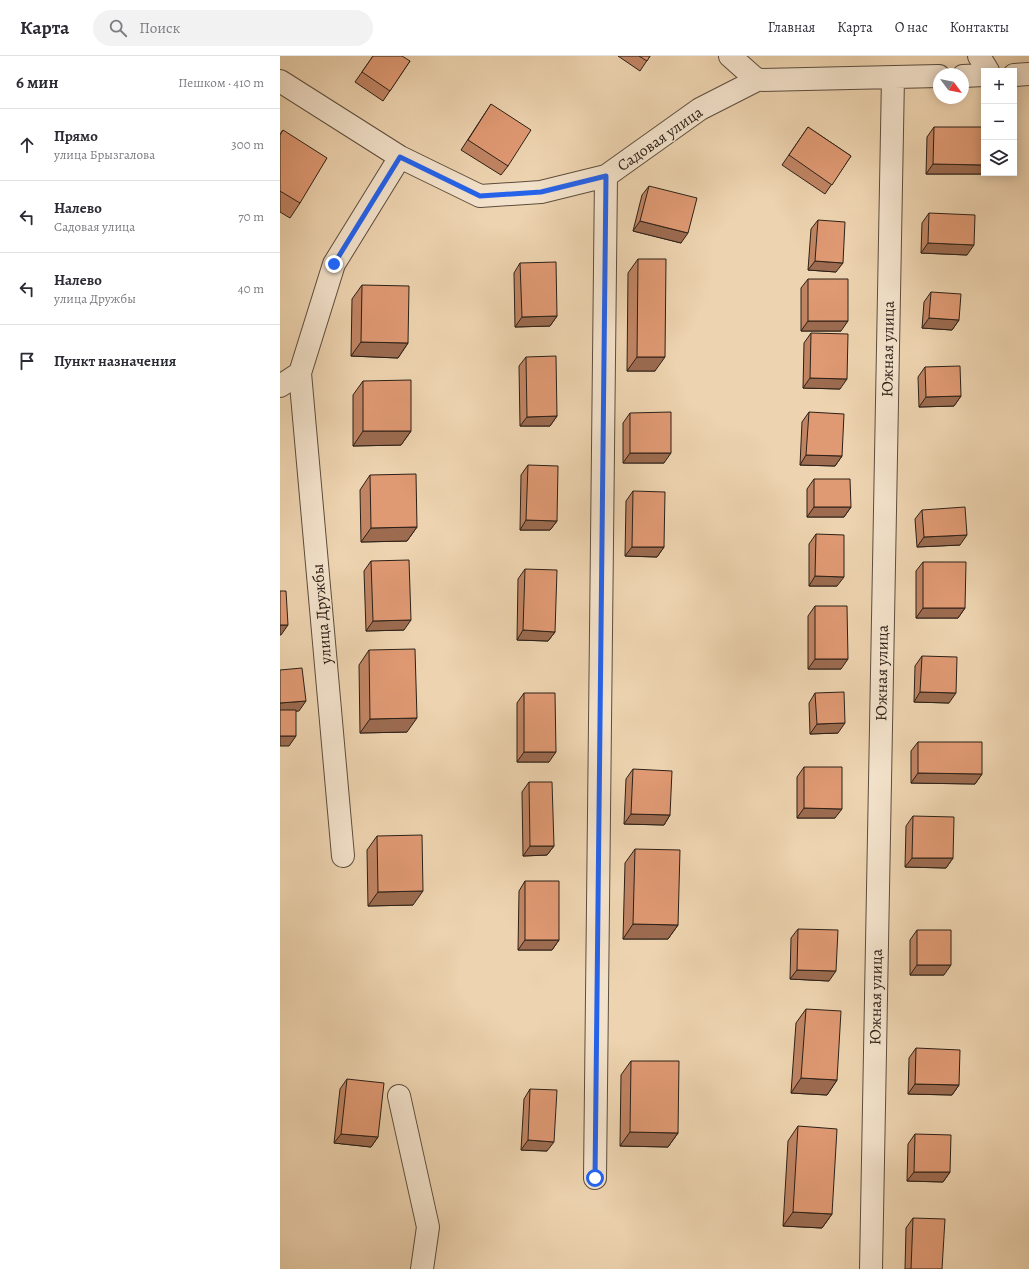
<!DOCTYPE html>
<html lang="ru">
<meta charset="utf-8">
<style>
body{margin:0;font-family:Alegreya,serif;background:#f2f2f3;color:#2b2b33}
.controls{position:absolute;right:12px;top:12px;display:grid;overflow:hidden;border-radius:0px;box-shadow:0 2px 10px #0003}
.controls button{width:36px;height:36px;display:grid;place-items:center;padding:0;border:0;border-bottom:1px solid #e1e1e2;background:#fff;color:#2b2b33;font:20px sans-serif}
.compass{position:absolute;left:653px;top:12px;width:36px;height:36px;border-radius:50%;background:#fff;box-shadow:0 2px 10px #0003;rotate:122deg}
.stop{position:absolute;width:12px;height:12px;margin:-9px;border:3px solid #2563eb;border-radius:50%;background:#fff}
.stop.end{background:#2563eb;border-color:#fff;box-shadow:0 1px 4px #0008}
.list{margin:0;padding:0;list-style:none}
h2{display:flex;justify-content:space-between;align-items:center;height:52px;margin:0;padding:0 16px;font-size:17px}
h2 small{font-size:13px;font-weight:400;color:#7c7c81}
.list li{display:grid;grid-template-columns:26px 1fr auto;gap:12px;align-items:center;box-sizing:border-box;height:72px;padding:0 16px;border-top:1px solid #e1e1e2}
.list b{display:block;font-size:15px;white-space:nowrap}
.list p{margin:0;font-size:13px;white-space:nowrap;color:#7c7c81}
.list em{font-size:13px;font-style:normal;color:#7c7c81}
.icon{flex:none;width:22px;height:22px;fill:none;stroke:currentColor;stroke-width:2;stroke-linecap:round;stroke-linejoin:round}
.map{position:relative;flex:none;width:749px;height:1213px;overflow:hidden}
header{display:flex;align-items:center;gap:24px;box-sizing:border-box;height:56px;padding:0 20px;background:#fff;border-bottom:1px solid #e1e1e2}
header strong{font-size:19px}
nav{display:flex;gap:22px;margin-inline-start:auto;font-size:14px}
.search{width:280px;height:36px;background:#f2f2f3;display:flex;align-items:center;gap:10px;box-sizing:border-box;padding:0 14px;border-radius:22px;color:#7c7c81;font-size:15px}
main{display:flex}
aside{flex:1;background:#fff}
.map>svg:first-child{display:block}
</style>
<header>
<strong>Карта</strong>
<div class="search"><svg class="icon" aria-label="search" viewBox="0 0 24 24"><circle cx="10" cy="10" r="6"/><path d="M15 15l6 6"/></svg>Поиск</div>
<nav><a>Главная</a><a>Карта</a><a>О нас</a><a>Контакты</a></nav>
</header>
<main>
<aside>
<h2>6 мин<small>Пешком · 410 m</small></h2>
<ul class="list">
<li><svg class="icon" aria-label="ahead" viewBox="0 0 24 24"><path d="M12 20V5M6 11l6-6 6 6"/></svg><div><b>Прямо</b><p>улица Брызгалова</p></div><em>300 m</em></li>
<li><svg class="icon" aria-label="left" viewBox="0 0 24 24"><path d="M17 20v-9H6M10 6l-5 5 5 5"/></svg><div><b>Налево</b><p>Садовая улица</p></div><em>70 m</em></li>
<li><svg class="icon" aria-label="left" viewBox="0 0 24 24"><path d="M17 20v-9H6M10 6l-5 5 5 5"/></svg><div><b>Налево</b><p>улица Дружбы</p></div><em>40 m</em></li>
<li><svg class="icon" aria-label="arrive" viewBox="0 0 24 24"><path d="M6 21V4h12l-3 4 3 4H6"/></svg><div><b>Пункт назначения</b></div></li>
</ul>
</aside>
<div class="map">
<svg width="749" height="1213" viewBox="0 0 749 1213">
<rect width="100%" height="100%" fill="#edd3af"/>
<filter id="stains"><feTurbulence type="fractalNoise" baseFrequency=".005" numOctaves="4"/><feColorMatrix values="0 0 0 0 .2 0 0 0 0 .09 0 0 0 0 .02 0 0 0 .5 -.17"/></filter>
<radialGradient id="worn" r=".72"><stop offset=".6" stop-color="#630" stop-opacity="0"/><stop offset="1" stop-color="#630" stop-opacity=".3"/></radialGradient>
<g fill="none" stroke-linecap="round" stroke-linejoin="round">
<g stroke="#5c4d3d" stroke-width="24">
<path id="minor" d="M450,0l27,24
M699,0l9,15
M734,19l15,-1
M683,20l21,-1
M0,25l120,76 80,39 61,-4 65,-16 94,-67 57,-29 182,-4
M20,317l43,483
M0,330l20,-13 34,-109 66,-107
M119,1040l29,131 -6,42
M315,1122l11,-1002
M591,1213l22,-1192"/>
</g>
<use href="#minor" stroke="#f3e2cb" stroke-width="22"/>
</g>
<path fill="#c08463" stroke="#2c2017" d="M93,0l37,5 -27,40 -28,-19z
M338,0h32l-10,15z
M211,48l17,62 -7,9 -40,-25z
M528,71l43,29 -26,38 -43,-29z
M654,71l49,47h-57l1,-37z
M3,74l17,73 -10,15 -10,-6v-78z
M369,130l32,57 -48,-12 9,-36z
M649,157l38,42 -46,-2 1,-30z
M538,164l18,52 -28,-2 3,-41z
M358,203l17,112h-28l1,-98z
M240,207l37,53 -7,10 -35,1 -1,-54z
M528,223l33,52h-40v-43z
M82,229l46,58 -10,15 -47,-2 1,-57z
M651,236l28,28 -7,10 -30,-2 2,-26z
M531,277l29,56 -37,-1 1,-45z
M246,301l31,59 -7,10h-30l-1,-60z
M645,311l36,29 -7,10 -35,1 -1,-30z
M83,325l48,50 -10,14 -48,1v-51z
M529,356l33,44 -7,10 -35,-1 2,-43z
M350,357l34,50h-41v-40z
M248,409l29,56 -7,9h-30l1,-55z
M90,419l47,52 -10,14 -46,1 -1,-52z
M534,423l37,28 -7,10h-37v-28z
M353,435l31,56 -7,10 -32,-1 1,-55z
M642,454l38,35 -43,2 -2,-28z
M536,478l21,52h-28v-42z
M91,505l33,69 -38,1 -2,-60z
M643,506l42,46 -7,10h-42v-47z
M245,513l30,63 -7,9 -31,-1 1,-61z
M535,550l26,63h-33v-53z
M89,594l38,82 -47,1 -1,-68z
M642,600l27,47 -35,-1 1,-36z
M244,637l25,69h-32v-59z
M535,637l23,40 -28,1 -1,-31z
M638,686l64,32 -7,10 -64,-1v-32z
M524,711l31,51h-38v-41z
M353,713l37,46 -6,10 -40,-1 2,-45z
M249,726l25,64 -7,9 -24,1 -1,-64z
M633,760l40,42 -7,10 -41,-1 1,-41z
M97,780l36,69 -45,1 -1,-56z
M355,793l43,76 -10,14h-45l2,-76z
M245,825l34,59 -7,10h-34l1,-59z
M518,873l31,52 -39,-2 1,-41z
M637,874l27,45h-34v-35z
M526,953l31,71 -10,15 -36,-2 5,-70z
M636,992l43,37 -7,10 -44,-1 1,-36z
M351,1005l47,72 -10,14 -48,-1 1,-71z
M67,1023l31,58 -7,10 -37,-4 6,-54z
M250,1033l17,62 -26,-1 3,-51z
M518,1070l34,88 -10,14 -39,-2 5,-85z
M635,1078l35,38 -7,10 -36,-1 1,-37z
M633,1162l29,51h-37l1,-41z"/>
<path fill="#9c6b50" stroke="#2c2017" d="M653,108l51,1v8l-1,1h-57z
M360,165l48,12 -7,10 -48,-12z
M648,187l46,2 -7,10 -46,-2z
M535,205l28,2 -7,9 -28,-2z
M277,260l-7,10 -35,1 7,-10z
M649,262l30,2 -7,10 -30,-2z
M528,265h40l-7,10h-40z
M81,286l47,1 -10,15 -47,-2z
M357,301h28l-10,14h-28z
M530,322l37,1 -7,10 -37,-1z
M681,340l-7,10 -35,1 7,-10z
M277,360l-7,10h-30l7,-9z
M83,375h48l-10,14 -48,1z
M350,397h41l-7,10h-41z
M526,399l36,1 -7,10 -35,-1z
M534,451h37l-7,10h-37z
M246,464l31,1 -7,9h-30z
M137,471l-10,14 -46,1 10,-14z
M687,479l-7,10 -43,2 7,-10z
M352,491h32l-7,10 -32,-1z
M535,520l29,1 -7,9h-28z
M643,552h42l-7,10h-42z
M131,564l-7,10 -38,1 7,-10z
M0,569h8l-7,10h-1z
M243,574l32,2 -7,9 -31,-1z
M535,603h33l-7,10h-33z
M640,636l36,1 -7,10 -35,-1z
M26,645l-7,10 -19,2v-10z
M137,662l-10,14 -47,1 10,-14z
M565,667l-7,10 -28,1 7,-10z
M0,680h16l-7,10h-9z
M244,696h32l-7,10h-32z
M638,717l64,1 -7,10 -64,-1z
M524,752l38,1 -7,9h-38z
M351,758l39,1 -6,10 -40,-1z
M250,790h24l-7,9 -24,1z
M632,802h41l-7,10 -41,-1z
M143,835l-10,14 -45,1 10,-14z
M353,868l45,1 -10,14h-45z
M245,884h34l-7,10h-34z
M637,909h34l-7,10h-34z
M517,914l39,1 -7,10 -39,-2z
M521,1022l36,2 -10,15 -36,-2z
M635,1028l44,1 -7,10 -44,-1z
M350,1076l48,1 -10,14 -48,-1z
M61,1078l37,3 -7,10 -37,-4z
M248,1084l26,2 -7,9 -26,-1z
M634,1116h36l-7,10 -36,-1z
M513,1156l39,2 -10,14 -39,-2z"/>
<path fill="#df9973" stroke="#2c2017" d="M93,0h29l8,5 -20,30 -28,-19z
M359,0h11l-3,5z
M211,48l40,26 -23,36 -40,-26z
M528,71l43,29 -19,29 -43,-30z
M654,71h50v38l-51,-1z
M3,74l44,28 -27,45 -20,-12v-56z
M369,130l48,12 -9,35 -48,-12z
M649,157l46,2 -1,30 -46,-2z
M538,164l27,2 -2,41 -28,-2z
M358,203h28l-1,98h-28z
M276,206l1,54 -35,1 -2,-54z
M528,223h40v42h-40z
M82,229l47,1 -1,57 -47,-1z
M651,236l30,2 -2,26 -30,-2z
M531,277l37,1 -1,45 -37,-1z
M276,300l1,60 -30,1 -1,-60z
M680,310l1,30 -35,1 -1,-30z
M131,324v51h-48v-50z
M391,356v41h-41v-40z
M529,356l35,2 -2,42 -36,-1z
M248,409l30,1 -1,55 -31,-1z
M136,418l1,53 -46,1 -1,-53z
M534,423h36l1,28h-37z
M353,435l32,1 -1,55h-32z
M685,451l2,28 -43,2 -2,-27z
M536,478l28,1v42l-29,-1z
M129,504l2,60 -38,1 -2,-60z
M643,506h43l-1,46h-42z
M245,513l32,1 -2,62 -32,-2z
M0,535h6l2,34h-8z
M535,550h32l1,53h-33z
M135,593l2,69 -47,1 -1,-69z
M642,600l35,1 -1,36 -36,-1z
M22,612l4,33 -26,2v-33z
M564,636l1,31 -28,1 -2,-31z
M244,637h31l1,59h-32z
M0,654h16v26h-16z
M638,686h64v32l-64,-1z
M524,711h38v42l-38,-1z
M353,713l39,2 -2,44 -39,-1z
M249,726h23l2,64h-24z
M633,760l41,1 -1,41h-41z
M142,779l1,56 -45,1 -1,-56z
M355,793l45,1 -2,75 -45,-1z
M245,825h34v59h-34z
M518,873l40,1 -2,41 -39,-1z
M637,874h34v35h-34z
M526,953l35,2 -4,69 -36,-2z
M636,992l44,2 -1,35 -44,-1z
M351,1005h48l-1,72 -48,-1z
M67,1023l37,4 -6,54 -37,-3z
M250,1033l27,1 -3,52 -26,-2z
M518,1070l39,3 -5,85 -39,-2z
M635,1078l36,1 -1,37h-36z
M633,1162l32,1 -3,50h-31z"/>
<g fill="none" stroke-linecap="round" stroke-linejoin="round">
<path stroke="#2563eb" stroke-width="5" d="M54,208l66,-107 80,39 61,-4 65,-16 -11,1002"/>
</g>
<g text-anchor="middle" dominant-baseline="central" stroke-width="3" stroke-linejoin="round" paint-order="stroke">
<g font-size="16" fill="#2c2017" stroke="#f3e2cb">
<text transform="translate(380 83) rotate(-35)">Садовая улица</text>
<text transform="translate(608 293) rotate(-89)">Южная улица</text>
<text transform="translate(42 558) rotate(-95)">улица Дружбы</text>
<text transform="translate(602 617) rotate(-89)">Южная улица</text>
<text transform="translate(596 941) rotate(-89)">Южная улица</text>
</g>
</g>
<rect width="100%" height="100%" filter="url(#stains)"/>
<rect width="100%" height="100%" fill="url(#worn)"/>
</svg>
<div class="controls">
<button>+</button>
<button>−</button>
<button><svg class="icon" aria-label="layers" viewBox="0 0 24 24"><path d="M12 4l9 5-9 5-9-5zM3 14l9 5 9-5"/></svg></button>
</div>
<svg class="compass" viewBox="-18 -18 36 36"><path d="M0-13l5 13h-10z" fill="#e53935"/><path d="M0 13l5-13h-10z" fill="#7c7c81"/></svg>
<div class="stop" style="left:315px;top:1122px"></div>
<div class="stop end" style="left:54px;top:208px"></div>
</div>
</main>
